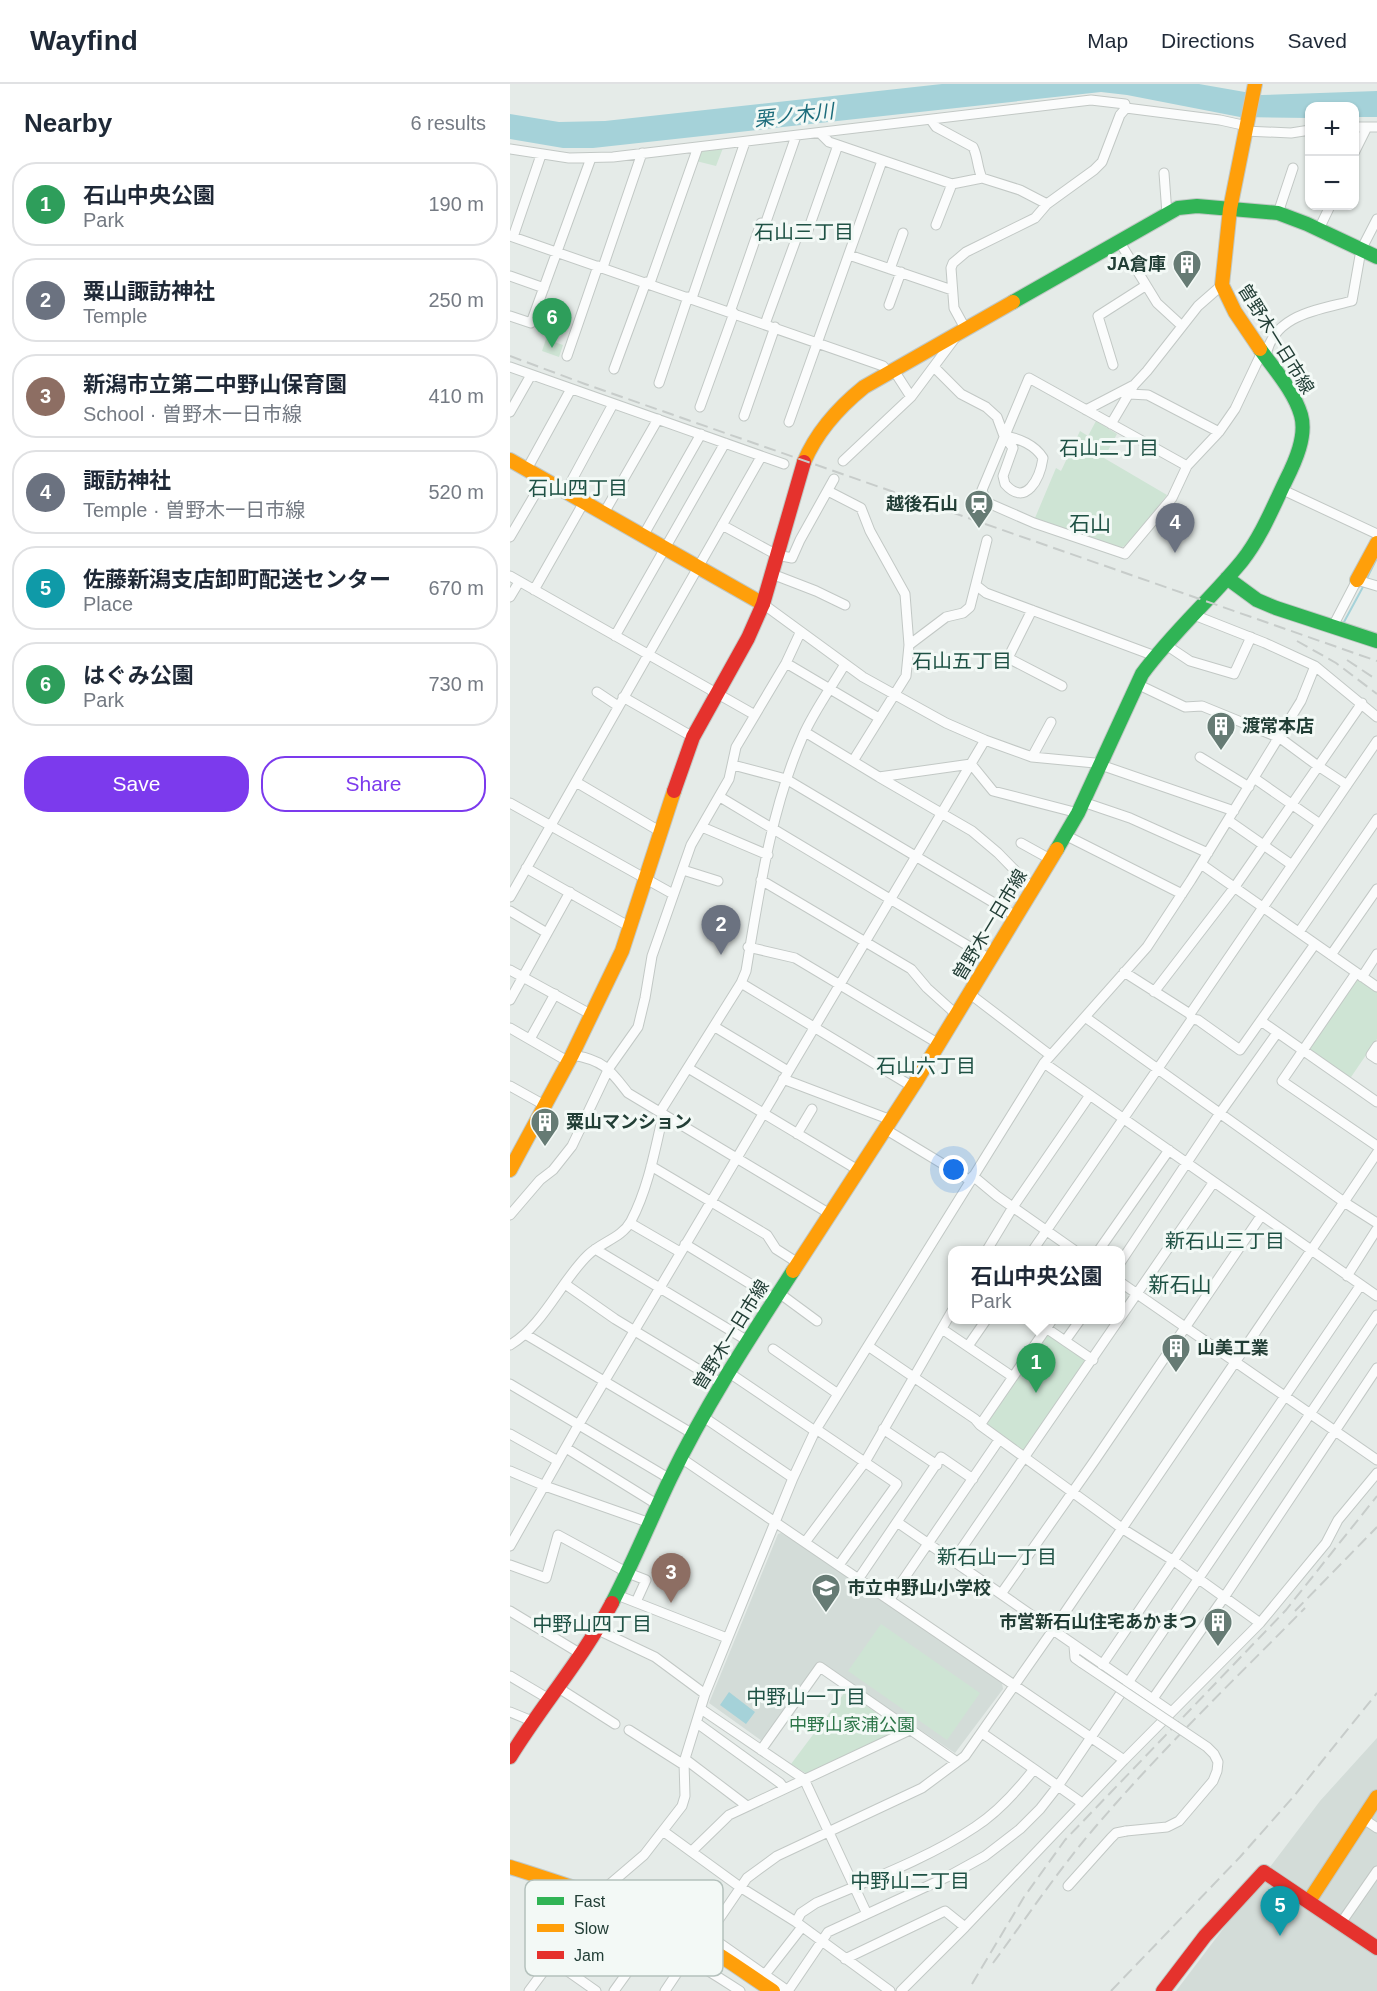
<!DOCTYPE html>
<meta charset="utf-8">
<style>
body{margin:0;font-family:Arial,"Noto Sans JP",sans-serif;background:#f2f2f3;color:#1f2937}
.controls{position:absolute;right:18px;top:18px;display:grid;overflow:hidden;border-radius:12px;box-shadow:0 2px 4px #0004}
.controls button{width:54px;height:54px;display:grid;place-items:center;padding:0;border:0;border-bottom:2px solid #e0e1e3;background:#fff;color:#1f2937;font:30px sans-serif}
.you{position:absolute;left:444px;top:1086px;width:21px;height:21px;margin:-15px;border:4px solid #fff;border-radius:50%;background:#1a73e8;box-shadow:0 0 0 9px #1a73e833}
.badge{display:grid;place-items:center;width:39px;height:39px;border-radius:50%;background:#7c3aed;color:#fff;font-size:20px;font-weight:700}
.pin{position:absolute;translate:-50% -50px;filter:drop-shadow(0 2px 3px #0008)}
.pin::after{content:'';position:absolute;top:32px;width:21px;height:18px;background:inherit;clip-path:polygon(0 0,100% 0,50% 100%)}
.popup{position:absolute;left:438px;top:1162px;width:177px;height:78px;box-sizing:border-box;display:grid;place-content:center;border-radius:12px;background:#fff;filter:drop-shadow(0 2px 4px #0005);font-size:20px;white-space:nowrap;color:#747a83}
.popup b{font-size:22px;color:#1f2937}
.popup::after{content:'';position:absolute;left:50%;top:100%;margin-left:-12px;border:12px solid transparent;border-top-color:#fff}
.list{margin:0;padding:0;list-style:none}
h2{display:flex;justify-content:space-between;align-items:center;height:78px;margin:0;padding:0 24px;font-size:26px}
h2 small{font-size:20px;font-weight:400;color:#747a83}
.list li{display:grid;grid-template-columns:39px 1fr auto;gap:18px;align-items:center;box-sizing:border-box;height:84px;margin:0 12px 12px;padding:0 12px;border:2px solid #e0e1e3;border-radius:24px}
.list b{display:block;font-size:22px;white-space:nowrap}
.list p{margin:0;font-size:20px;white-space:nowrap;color:#747a83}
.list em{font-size:20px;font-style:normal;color:#747a83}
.actions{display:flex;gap:12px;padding:18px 24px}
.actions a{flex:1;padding:14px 0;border:2px solid #7c3aed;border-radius:24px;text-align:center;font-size:21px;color:#7c3aed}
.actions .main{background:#7c3aed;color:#fff}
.map{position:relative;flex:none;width:867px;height:1907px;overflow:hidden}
header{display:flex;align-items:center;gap:36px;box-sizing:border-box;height:84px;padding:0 30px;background:#fff;border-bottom:2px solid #e0e1e3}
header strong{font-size:28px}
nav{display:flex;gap:33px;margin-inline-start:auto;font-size:21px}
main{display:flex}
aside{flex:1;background:#fff}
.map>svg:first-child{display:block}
</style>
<header>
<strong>Wayfind</strong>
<nav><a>Map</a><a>Directions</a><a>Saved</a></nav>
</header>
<main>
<aside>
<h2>Nearby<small>6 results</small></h2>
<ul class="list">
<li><span class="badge" style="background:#2e9e5b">1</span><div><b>石山中央公園</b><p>Park</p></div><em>190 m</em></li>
<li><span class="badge" style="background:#6b7280">2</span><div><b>粟山諏訪神社</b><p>Temple</p></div><em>250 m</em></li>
<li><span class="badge" style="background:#8d6e63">3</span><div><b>新潟市立第二中野山保育園</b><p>School · 曽野木一日市線</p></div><em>410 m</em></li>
<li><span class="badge" style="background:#6b7280">4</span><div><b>諏訪神社</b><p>Temple · 曽野木一日市線</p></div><em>520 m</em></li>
<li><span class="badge" style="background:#0f9aa8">5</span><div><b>佐藤新潟支店卸町配送センター</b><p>Place</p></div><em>670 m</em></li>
<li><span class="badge" style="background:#2e9e5b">6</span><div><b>はぐみ公園</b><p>Park</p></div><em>730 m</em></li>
</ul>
<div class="actions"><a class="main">Save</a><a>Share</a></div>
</aside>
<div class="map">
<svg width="867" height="1907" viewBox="0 0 867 1907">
<rect width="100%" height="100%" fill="#e5ebe8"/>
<path fill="#d3dcd8" d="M271,1449l56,34 143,98 22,18 1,6 -48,64 -137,-91 -56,79 -53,-38 69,-169z
M867,1654v253h-201l144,-190z"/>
<path fill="#cee4d4" d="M213,64l-7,18 -20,-5c6,-15 14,-12 27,-13z
M36,255l17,6 -4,12 -17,-6z
M586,337l21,13 -13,24 63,37 -40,50 -7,3 -85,-30 21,-50 5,3 19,-40 8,5z
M849,895l18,12v48l-28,41 -41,-29 47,-71z
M538,1248l40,28 -64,93 -40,-27z
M371,1540l99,69 -33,47 -99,-69z
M335,1608l55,36 -1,3 -92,43 -16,-10z"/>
<path fill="#a5d2d9" d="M432,0h257l63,11 115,-4v26h-22l-1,-11h-44l-1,12 -69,-1 -113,-22 -26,-3 -508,56h-30l-53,-9v-25l49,8 46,-1z
M219,1608l26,20 -9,12 -26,-19z"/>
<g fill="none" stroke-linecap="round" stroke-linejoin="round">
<path stroke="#a5d2d9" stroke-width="2" d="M856,496l11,-22
M834,538l20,-37"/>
<g stroke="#c2c8c5" stroke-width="11">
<path id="street" d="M421,36l5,7 37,20c5,10 4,20 9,31l38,12 27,14
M844,43h23
M735,47l46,2 19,-3
M310,49l9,9 9,3 114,39 30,-6
M0,65l59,9 44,-1 478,-57 34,4 1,4 94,12 27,6
M844,69l13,-26
M654,89l3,41
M768,129l15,-45
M257,135l29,-83
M426,141l16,-41
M809,145l11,-23
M0,152l373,130 5,6
M3,153l28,-82
M609,157l38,62 25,23
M339,171l103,35
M93,183l39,-114
M380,185l13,-36
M0,192l34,12
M140,199l48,-136
M182,214l53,-156
M379,221l12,-33
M220,228l31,-89
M0,232l21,7 60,-165
M255,240l33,-90 8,2 32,-91
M456,246l-12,-22 -3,-40 2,-5 13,-11 69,-34 12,-14 47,-34 8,-8 18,-47 6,-7
M57,272l31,-90
M756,272c7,-41 51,-46 86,-55l9,-51 16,-31
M603,281l-15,-49 47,-30
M0,283l274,97
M425,284l26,26 25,13 11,10 7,19 9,12 -10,28 2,8c21,24 35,-6 38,-26 -8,-13 -24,-20 -39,-22
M104,285l32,-87
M383,285l18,28
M519,294l158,88 -15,32 -47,56 -91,-31 -48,-21 -4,-12z
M149,299l29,-86
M619,310l19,1 71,37
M190,323l34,-94
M576,326l48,-25
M0,328l21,-37
M234,332l31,-89
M279,338l93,-261
M601,340l23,-39 13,-14 51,-65 24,-21
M333,377l68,-64 44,-59
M677,382l32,-34 16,-23 27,-57
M17,385l44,-80
M773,406l94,44
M56,407l47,-87
M318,407l33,17 9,23 35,63 4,51 -3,31 -53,85
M94,429l54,-94
M212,441l55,30 15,3 8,-18 34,-61
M133,452l58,-102
M0,453l34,-58
M262,490l44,17 29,14
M0,492l245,139
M467,502l9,7 169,63
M24,506l50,-88
M0,513l9,-15
M253,520l100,73 83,46 39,17 47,17 63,6 139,48
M522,526l-24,48 54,28
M823,542l24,-46 20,6
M105,552l110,-193
M399,561l37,-28 17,-4 7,-6 17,-67
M656,561l24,16 44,13 17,-37
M276,579l93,55
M805,582l62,51
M627,600l48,23 17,-1 78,32 38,28 29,19
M87,608l21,14
M113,613l70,40
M295,648l74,45 92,-13 22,27 85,22
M522,673l19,-35
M690,673l49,30
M223,681l53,14 230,137
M369,693l93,54 26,22 35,36
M744,694l66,46
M66,698l85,50
M210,713l270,162
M573,718l47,16 78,35
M0,719l163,91
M719,737l63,44
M192,743l66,28
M555,751l117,59
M511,759l29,16
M691,780l176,123
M16,784l104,59
M173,786l35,11
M251,796l150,89 16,19 30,27
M0,813l251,-440
M0,827l37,22
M789,848l78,-113
M238,863l47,11 144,86
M821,871l46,-66
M0,886l82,45
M614,888l66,42 2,5 6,1 42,30 75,-106
M846,889l-74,108 95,65
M852,893l15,-23
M231,899l172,104
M644,908l80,-104 128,-185
M460,910l80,61
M0,916l60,-108
M680,930l187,-273
M751,937l116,81
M205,943l73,44
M0,944l59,34
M20,955l25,-45
M867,962l-6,9 6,4
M62,971c32,5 38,15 56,38l202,121
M534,979l333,233
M178,984l170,102
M273,995l108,41
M0,1002l36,20
M150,1028l81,-129 5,-12c13,-78 25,-163 57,-235 11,-25 28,-48 42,-72
M375,1045l86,52
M287,1050l15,-25
M867,1069l-33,49 33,21
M141,1082l116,69 9,14 22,14
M463,1092l24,20 77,54
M0,1131l30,-35 13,-10 19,-24 37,-78 29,-41 7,-29 7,-42 39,-111 38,-66 7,-32 50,-84 14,-30
M120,1139l50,29
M175,1160l90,55
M85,1165l153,92
M477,1166l26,-43 77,-112
M523,1166l159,-231
M589,1166l70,-100
M610,1179l100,-150 57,-80
M837,1192l30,-47
M610,1198l257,178
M55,1200l50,35 106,64
M269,1209l38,28
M536,1244l47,32
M432,1245l71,48
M15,1250l168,100
M555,1257l15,-21
M0,1261c33,-19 51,-64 78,-90 13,-13 34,-17 43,-34 17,-32 24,-71 32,-106
M358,1262l107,73 5,6 72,-105
M458,1262l18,-26
M263,1265l65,45
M218,1288l87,59
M0,1300l160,95
M192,1332l91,62
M470,1341l143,104 51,32 86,62
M306,1345l81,55 -58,81
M373,1345l54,36
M0,1350l48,27
M56,1364l92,57
M171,1374l443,302 -159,167 -64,64
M0,1387l35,15 105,37
M387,1438l273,189
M296,1457l59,-79 87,-151
M0,1462l69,-122 406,-684
M443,1477l260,-378
M0,1481l36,13 12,-43 70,38 18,7 -10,22
M349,1494l82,-121 32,22
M491,1510l94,-134 166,-244
M107,1511l110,43
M380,1515l109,-159
M0,1527l71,43
M88,1546l57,27 50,37
M564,1562l1,12 7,5
M592,1581l258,-379
M0,1592l39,23
M47,1603l58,37
M642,1616l73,-104 152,-228
M191,1625l103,70 63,135
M0,1628l22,9
M187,1639l83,60 4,5
M119,1646l55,35
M472,1649l52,36
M251,1666l59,-83 137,95
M175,1675l62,47
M614,1676l136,-137 66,-80 12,-23 39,-47
M852,1734l15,10
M153,1747l77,56 56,35 94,69
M182,1767l37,-36 181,-85
M558,1802l43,-48 5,-5 10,-2
M72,1828c58,16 107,46 158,79
M286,1838l5,-9 15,-10c51,-22 113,-45 159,-76 23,-15 42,-36 59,-58l48,34
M831,1839l36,-52
M198,1851l80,56
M192,1860l45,-66 30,-22 145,-68 43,-32 88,-126 291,-428 -259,-185
M335,1875l100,-48 20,16
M42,1876l44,31
M253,1893l39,-50
M19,1907l23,-31 37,-58 55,-47 38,-49 3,-10 -1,-34 21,-68 88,-216 22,-47 229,-368 103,-116 44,-67 110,-179 14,-35 -50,-23 -71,-28
M104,1907l38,-53
M155,1907l28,-42
M278,1907l40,-59 119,-55 38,-21 35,-27 20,-20 18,-23 319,-471"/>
</g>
<g stroke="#c1c8c5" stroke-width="16">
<path id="fast" d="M503,218l165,-94 19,-2 81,7 29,11 70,33
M717,494l30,22 19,8 101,33
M547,765l21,-36 64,-139c30,-41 68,-74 100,-113 19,-24 31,-54 44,-81 9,-18 21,-44 15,-65 -7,-24 -27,-46 -41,-66
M102,1519c21,-40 38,-82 58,-124 35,-73 79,-140 123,-208"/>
</g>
<g stroke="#c1c8c5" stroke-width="16">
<path id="slow" d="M745,0l-25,125 -8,76 13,27 25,37
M0,376l253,144
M294,378c13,-31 34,-54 60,-75l149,-85
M847,496l20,-37
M0,1086l62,-115 50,-104 52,-160
M283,1187l122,-188 142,-234
M0,1783c66,21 134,42 193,78 24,14 47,31 70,46
M799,1817l68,-104"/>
</g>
<g stroke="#c1c8c5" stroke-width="16">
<path id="jam" d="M164,707l19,-54 55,-99 15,-34 41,-142
M0,1673c32,-52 73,-99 102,-154
M653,1907l42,-55 59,-64 113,76"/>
</g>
<use href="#street" stroke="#fbfcfc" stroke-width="9"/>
<use href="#fast" stroke="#30b455" stroke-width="14"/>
<use href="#slow" stroke="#ff9f0a" stroke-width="14"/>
<use href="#jam" stroke="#e5322d" stroke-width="14"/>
<path stroke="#c7ccca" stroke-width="2" stroke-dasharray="12 6" stroke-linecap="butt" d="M0,272l75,28 792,277
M787,557l39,22 41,31
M837,576l30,20
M785,1527l82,-84
M483,1879c34,-46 66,-94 104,-138 65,-76 138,-146 208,-217
M462,1900l52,-87 41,-57 221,-230 91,-114
M601,1907l129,-134 54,-61 83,-103"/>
<g stroke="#c2c8c5" stroke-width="11" stroke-linecap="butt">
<path id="street-bridge" d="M572,1579l125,84 7,7 4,8 -1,9 -4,10 -34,40 -12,6 -41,4"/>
</g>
<use href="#street-bridge" stroke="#fbfcfc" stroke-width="9"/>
</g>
<defs>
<g id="building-pin" transform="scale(1.5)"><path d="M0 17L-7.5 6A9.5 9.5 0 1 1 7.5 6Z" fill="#667b74" stroke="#f3f9f6"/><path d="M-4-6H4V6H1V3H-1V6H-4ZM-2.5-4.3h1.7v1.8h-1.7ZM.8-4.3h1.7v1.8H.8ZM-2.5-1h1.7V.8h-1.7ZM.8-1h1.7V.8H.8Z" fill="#fff"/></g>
<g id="station-pin" transform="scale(1.5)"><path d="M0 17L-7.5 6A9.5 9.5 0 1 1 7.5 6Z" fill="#667b74" stroke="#f3f9f6"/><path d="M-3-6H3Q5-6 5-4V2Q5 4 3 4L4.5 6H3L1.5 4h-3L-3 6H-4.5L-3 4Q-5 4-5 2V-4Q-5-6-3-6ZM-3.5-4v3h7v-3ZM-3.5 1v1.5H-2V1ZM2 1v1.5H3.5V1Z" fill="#fff"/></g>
<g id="school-pin" transform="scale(1.5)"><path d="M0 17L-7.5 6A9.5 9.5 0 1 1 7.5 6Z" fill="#667b74" stroke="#f3f9f6"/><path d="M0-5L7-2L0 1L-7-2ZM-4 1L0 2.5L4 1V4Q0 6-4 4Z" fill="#fff"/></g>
</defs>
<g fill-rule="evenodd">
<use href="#building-pin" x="677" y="180"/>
<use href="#station-pin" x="469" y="420"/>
<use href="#building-pin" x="711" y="642"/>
<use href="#building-pin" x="35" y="1038"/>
<use href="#building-pin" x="666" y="1264"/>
<use href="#school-pin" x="316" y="1504"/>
<use href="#building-pin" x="708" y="1538"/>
</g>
<g text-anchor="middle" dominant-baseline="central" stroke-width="6" stroke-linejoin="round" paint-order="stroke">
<g font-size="18" font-weight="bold" fill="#223e36" stroke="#f3f9f6" text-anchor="start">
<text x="656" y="180" text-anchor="end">JA倉庫</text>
<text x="448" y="420" text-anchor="end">越後石山</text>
<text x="732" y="642">渡常本店</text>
<text x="56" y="1038">粟山マンション</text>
<text x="687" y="1264">山美工業</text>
<text x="337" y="1504">市立中野山小学校</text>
<text x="687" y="1538" text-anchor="end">市営新石山住宅あかまつ</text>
</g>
<g font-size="18" fill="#223e36" stroke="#f3f9f6">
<text transform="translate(766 255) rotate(58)">曽野木一日市線</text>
<text transform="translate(480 841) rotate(-59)">曽野木一日市線</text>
<text transform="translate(221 1251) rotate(-58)">曽野木一日市線</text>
</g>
<g font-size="18" fill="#2c7548" stroke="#f3f9f6">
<text x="342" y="1641">中野山家浦公園</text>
</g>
<g font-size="20" font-style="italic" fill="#1c6c7b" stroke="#f3f9f6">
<text transform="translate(284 31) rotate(-6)">栗ノ木川</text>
</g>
<g font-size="20" fill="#1e5144" stroke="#f3f9f6">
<text x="294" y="148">石山三丁目</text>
<text x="599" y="364">石山二丁目</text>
<text x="68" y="404">石山四丁目</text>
<text x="452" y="577">石山五丁目</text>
<text x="416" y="982">石山六丁目</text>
<text x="715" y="1157">新石山三丁目</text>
<text x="487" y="1473">新石山一丁目</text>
<text x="82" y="1540">中野山四丁目</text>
<text x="296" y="1613">中野山一丁目</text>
<text x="400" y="1797">中野山二丁目</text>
</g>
<g font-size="21" fill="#1e5144" stroke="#f3f9f6">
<text x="580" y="439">石山</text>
<text x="670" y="1200">新石山</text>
</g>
</g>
<rect x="15" y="1796" width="198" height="96" rx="9" fill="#f3f9f6" stroke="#b4c1bc" stroke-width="1.5"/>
<rect x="27" y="1813" width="27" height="8" fill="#30b455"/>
<rect x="27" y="1840" width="27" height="8" fill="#ff9f0a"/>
<rect x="27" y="1867" width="27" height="8" fill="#e5322d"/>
<g font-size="16" fill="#223e36">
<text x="64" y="1823">Fast</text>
<text x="64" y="1850">Slow</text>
<text x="64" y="1877">Jam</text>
</g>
</svg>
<div class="controls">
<button>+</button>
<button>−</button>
</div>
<div class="you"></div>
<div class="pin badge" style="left:526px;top:1309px;background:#2e9e5b">1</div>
<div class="popup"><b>石山中央公園</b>Park</div>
<div class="pin badge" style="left:211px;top:871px;background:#6b7280">2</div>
<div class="pin badge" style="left:161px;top:1519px;background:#8d6e63">3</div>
<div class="pin badge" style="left:665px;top:469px;background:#6b7280">4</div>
<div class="pin badge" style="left:770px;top:1852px;background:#0f9aa8">5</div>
<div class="pin badge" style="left:42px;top:264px;background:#2e9e5b">6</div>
</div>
</main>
